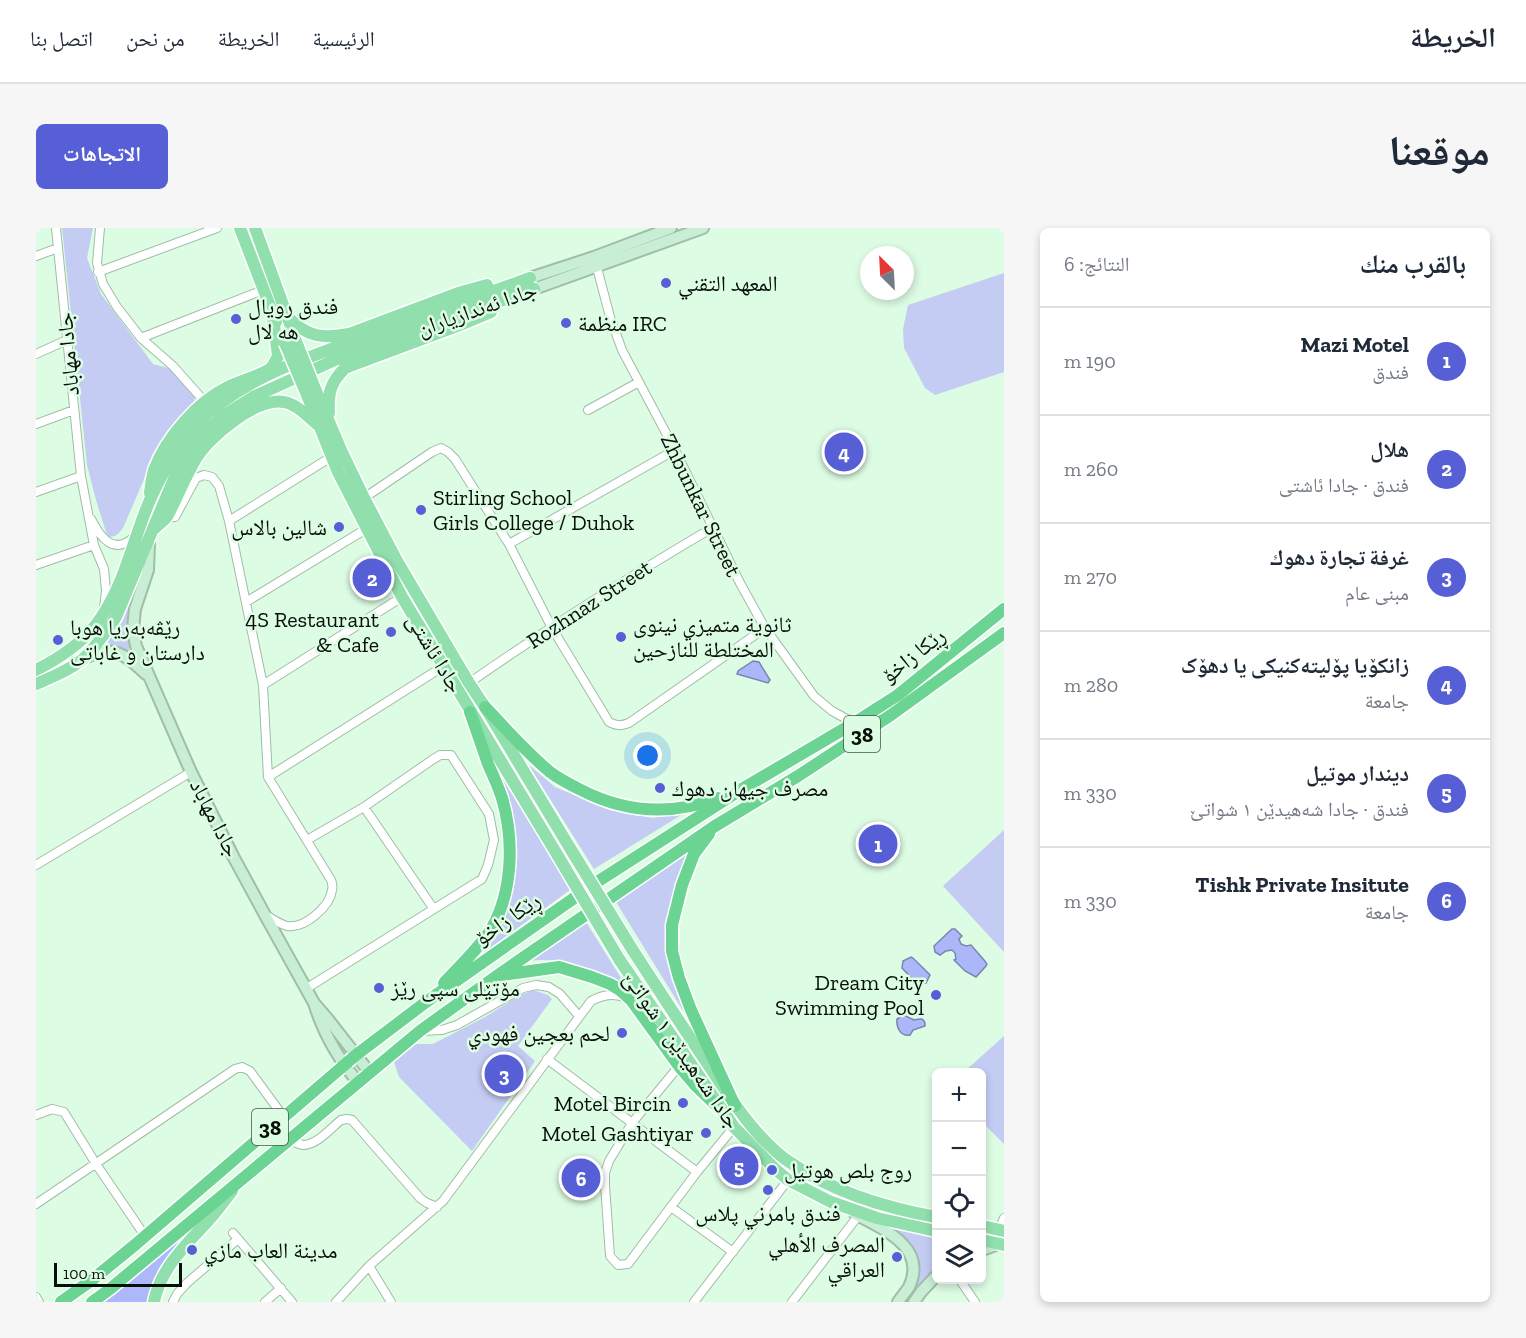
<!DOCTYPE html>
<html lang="ar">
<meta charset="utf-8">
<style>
body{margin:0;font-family:"Zilla Slab","Noto Naskh Arabic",serif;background:#f6f6f7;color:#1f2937;direction:rtl}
.controls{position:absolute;right:18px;bottom:18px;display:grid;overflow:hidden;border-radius:9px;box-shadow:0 3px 9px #0003}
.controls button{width:54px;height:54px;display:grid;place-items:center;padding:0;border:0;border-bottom:2px solid #e0e1e3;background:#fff;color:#1f2937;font:30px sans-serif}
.compass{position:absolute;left:824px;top:18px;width:54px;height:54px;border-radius:50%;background:#fff;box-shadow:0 3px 9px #0003;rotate:336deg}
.scale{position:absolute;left:18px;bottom:15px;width:128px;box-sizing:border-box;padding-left:6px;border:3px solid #060f08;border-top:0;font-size:16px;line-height:21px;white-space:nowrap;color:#060f08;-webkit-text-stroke:4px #ddfce4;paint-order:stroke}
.you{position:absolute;left:612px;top:528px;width:21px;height:21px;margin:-15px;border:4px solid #fff;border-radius:50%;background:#1a73e8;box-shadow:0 0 0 9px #1a73e833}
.badge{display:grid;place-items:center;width:39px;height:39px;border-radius:50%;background:#575fd6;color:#fff;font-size:20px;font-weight:700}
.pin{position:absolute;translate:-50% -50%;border:3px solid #fff;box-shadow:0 2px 6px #0006}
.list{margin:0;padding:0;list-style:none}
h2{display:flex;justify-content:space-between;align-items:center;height:78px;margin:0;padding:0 24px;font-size:26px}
h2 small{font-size:20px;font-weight:400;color:#747a83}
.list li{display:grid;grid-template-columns:39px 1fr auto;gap:18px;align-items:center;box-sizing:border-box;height:108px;padding:0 24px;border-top:2px solid #e0e1e3}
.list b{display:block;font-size:22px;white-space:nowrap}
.list p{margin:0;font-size:20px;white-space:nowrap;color:#747a83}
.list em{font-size:20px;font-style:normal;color:#747a83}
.icon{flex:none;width:33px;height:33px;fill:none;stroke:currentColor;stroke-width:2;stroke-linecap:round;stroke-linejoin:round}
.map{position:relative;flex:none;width:968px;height:1074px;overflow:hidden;direction:ltr;border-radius:9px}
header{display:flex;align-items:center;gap:36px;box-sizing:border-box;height:84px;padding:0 30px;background:#fff;border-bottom:2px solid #e0e1e3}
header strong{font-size:28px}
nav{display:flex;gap:33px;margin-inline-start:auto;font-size:21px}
.intro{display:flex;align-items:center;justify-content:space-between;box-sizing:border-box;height:144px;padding:0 36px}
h1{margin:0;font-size:42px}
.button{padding:15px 27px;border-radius:9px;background:#575fd6;color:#fff;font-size:21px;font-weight:700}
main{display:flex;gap:36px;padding:0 36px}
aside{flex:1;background:#fff;border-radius:9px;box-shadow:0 3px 9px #0003}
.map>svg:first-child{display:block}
</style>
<header>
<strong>الخريطة</strong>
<nav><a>الرئيسية</a><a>الخريطة</a><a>من نحن</a><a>اتصل بنا</a></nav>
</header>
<div class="intro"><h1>موقعنا</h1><a class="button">الاتجاهات</a></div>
<main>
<aside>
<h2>بالقرب منك<small>النتائج: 6</small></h2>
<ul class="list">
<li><span class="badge">1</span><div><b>Mazi Motel</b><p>فندق</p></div><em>190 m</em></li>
<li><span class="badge">2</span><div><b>هلال</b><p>فندق · جادا ئاشتی</p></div><em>260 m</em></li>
<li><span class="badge">3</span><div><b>غرفة تجارة دهوك</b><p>مبنى عام</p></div><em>270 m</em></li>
<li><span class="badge">4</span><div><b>زانکۆیا پۆلیتەکنیکی یا دهۆک</b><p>جامعة</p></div><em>280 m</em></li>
<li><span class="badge">5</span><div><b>ديندار موتيل</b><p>فندق · جادا شەهیدێن ١ شواتێ</p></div><em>330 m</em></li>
<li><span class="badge">6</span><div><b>Tishk Private Insitute</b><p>جامعة</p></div><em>330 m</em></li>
</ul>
</aside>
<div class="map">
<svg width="968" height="1074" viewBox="0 0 968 1074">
<rect width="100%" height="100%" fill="#ddfce4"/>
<path fill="#c4ccf4" d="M26,0h31l-6,30 14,36 52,70 23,6 19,25 -1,7 -29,34 -11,20 -31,72c-4,5 -7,9 -14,9l-3,-5 -10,-32 -9,-35z
M968,45v99l-69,23 -10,-7 -21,-40 -1,-19 5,-24z
M108,340l-14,44 -1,44 -32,-6 23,-32z
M492,536l27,23 55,23 43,8 33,-6 -92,57z
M463,541l71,121 -84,61c19,-34 36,-75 30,-115 -3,-23 -10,-45 -17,-67z
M968,602v122l-61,-66z
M655,620c-17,36 -32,77 -23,117 5,19 15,38 22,57l-74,-120z
M550,694l45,72c-35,-22 -60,-38 -104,-33z
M497,762l15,5 4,4 -34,47 17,15 -63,90 -73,-74 -5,-15 21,-18h18l52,-27 34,-21z
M968,808v108l-22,-22v-50h-18z
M841,990l59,14v44l-22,26h-16l11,-16 3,-30z"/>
<path fill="#acb8f9" d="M161,996l-49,78h-48z"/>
<path fill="#abb7f8" stroke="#7a85b0" stroke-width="1.5" d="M717,433l6,1 11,18 -2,3 -31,-9 1,-3z
M916,701h3l7,7 -3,3 2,5 5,2 5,-1 13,15 3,4 -1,2 -10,11 -11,-6 -11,-11 2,-1 -1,-6 -3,-3 -6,1 -6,4 -5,-3 -1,-6z
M875,729l2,1 17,17 -4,8 -9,1 -15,-16 1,-7z
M866,788h4l8,4c5,-1 9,-3 11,3v3l-12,4 -3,5c-9,2 -14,-7 -13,-16z"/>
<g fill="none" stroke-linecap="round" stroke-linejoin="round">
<g stroke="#a0bda6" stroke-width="10">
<path id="minor" d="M20,0l25,248 13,69 10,24 2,22 -2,18
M64,0l-3,35 6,21 14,23 24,31 32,28 32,36
M0,28l22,-8
M560,36l14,53 12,33 53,100 65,133 25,45 49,68 18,15 22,12
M62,44l119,-44
M105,110l122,-48
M0,126l31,-14
M552,182l51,-28
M0,196l38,-14
M0,264l45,-16
M328,270l68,-46 9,-4 7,4 7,7 54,85 43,84 57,94c8,4 12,4 20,1l136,-95
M131,290l8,-1 21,-39 8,-3 8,2 7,9 10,35 34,164 5,92 63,103c1,2 2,8 1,10 -2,17 -28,39 -45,36 -7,-2 -15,-7 -21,-11
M55,291c9,18 23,38 44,17
M193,293l102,-64
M473,316l166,-94
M0,337l58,-20
M210,374l120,-73
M433,455c79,-55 160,-106 243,-155
M227,457l139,-88
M232,549l176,-111
M328,579l69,101
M271,612l57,-33 68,-47 8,-5h11l38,59 5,26 -6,25 -6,14 -175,109
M0,637l155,-93
M386,803l20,-1 15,-5 66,-37 13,-3 13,2 11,7 19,22
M511,831l150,113
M643,838l-47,57 -23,38 -4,12v12l5,71 8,9 10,-1 69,-92 37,-45
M0,887l16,-6 12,3 32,52 49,72
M253,911c4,3 9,5 14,6 14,0 28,-17 38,-25l6,-1 5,1 68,78 7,5 10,4
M0,976l199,-135 7,-2 8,4 33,45
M635,979l62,45
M963,1002l5,-12
M197,1005l59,69
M333,1038l22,36
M924,1052l15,22
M0,1069l3,5
M137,1074l4,-8 10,-11 51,-44
M229,1074l16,-14
M300,1074l33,-36 74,-65 148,-200c12,-6 21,-8 33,-4
M658,1074l94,-122
M756,1074l66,-86"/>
</g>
<g stroke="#a0bda6" stroke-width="14">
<path id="secondary" d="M494,50l64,-21 77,-29
M498,61l169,-61
M113,315l-1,27 -13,39 -2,20 3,17 55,126 42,84 32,59 49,88 13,15 43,55
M48,430c6,-2 13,-6 19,-6 18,-3 31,11 43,22
M279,778c9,28 24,54 43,76
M819,986c28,15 73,33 54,73 -3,5 -8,10 -11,15
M946,1022l17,-6
M878,1074l7,-10 15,-16"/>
</g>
<g stroke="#fff" stroke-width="15">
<path id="primary" d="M204,0l36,94
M219,0l35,96
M251,88c19,21 36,23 62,18l109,-41 29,-8
M280,163l25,59 23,48 33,63 72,122 16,24 85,141
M271,167l31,77 64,125 156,259
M293,185c-1,-20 1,-30 16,-45l115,-43 31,-13
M114,265c1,-8 2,-16 4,-23 12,-32 43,-68 74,-83 10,-5 36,-13 43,-19 3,-3 5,-8 7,-12l-5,-39
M119,300c3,-3 7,-6 10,-9 4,-4 6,-11 9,-16 7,-15 14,-31 23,-46 13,-21 60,-60 87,-55 13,2 24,15 34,23
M0,442c22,-11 42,-24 58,-43 28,-34 37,-80 53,-120 10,-25 30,-62 49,-82 45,-48 119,-70 180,-92 51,-18 103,-37 154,-55
M0,456c16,-7 34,-14 47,-25 11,-10 25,-30 33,-42l60,-143 17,-27 11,-14 22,-19 27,-17 84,-38 197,-70
M596,721c24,37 48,74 73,111 22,33 47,74 80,99 45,32 97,48 151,58
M583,731l115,168 40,41 14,12 43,22 46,16 59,13
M946,998l22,5
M946,1012l22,5
M118,1074c7,-37 37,-61 60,-88 6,-7 12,-15 18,-23"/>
</g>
<g stroke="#fff" stroke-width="15">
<path id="trunk" d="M449,479c21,22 41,45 65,65 9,7 21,13 31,18 45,23 90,26 137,8
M673,606l-15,20 -12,31 -10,40v26l7,27 12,32 44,96
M466,747l57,-8 33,10 18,7 10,6 11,10 48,66 17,20 28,27
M408,755c15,-16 37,-37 48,-55 21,-38 22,-89 10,-130 -4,-12 -9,-23 -14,-34 -6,-18 -12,-35 -18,-52
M25,1074l31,-22 44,-36 220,-189 70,-53 171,-120 145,-93 112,-66 44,-28 106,-86
M56,1074l18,-13 310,-258 78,-56 217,-149 83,-50 93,-61 113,-82"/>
</g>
<use href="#minor" stroke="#fff" stroke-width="8"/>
<use href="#secondary" stroke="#c8efd6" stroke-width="10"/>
<use href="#primary" stroke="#90dfad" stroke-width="12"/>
<use href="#trunk" stroke="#6bd492" stroke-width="12"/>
<g stroke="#fff" stroke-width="15" stroke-linecap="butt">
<path id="primary-bridge" d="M259,111l21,52
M249,115l22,52
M534,620l62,101
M522,628l61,103"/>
</g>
<use href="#primary-bridge" stroke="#90dfad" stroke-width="12"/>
</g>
<g fill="#575fd6" stroke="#ddfce4" stroke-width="2">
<circle cx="630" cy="55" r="6"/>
<circle cx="200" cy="91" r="6"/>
<circle cx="530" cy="95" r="6"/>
<circle cx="385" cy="282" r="6"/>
<circle cx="303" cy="299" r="6"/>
<circle cx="355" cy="404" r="6"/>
<circle cx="585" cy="409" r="6"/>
<circle cx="22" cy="412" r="6"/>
<circle cx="624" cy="560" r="6"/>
<circle cx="343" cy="760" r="6"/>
<circle cx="900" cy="767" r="6"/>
<circle cx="586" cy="805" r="6"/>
<circle cx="647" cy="875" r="6"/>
<circle cx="670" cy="905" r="6"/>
<circle cx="736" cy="942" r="6"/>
<circle cx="732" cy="962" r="6"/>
<circle cx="156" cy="1022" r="6"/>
<circle cx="861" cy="1029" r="6"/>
</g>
<g text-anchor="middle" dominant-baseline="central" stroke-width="5" stroke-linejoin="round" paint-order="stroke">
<g fill="#ddfce4" stroke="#46564a" stroke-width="1.5">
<rect x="808" y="488" width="36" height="36" rx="4.5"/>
<rect x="216" y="881" width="36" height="36" rx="4.5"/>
</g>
<g font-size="21" font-weight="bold" fill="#060f08">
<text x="826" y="506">38</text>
<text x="234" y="899">38</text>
</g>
<g font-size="22" fill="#060f08" stroke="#ddfce4" text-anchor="start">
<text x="642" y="55">المعهد التقني</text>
<text x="212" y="78">فندق رويال<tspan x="212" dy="25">هه لال</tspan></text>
<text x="542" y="95">منظمة IRC</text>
<text x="397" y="269">Stirling School<tspan x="397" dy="25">Girls College / Duhok</tspan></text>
<text x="291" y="299" text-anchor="end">شالين بالاس</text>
<text x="343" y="391" text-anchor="end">4S Restaurant<tspan x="343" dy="25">&amp; Cafe</tspan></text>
<text x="597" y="396">ثانوية متميزي نينوى<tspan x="597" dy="25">المختلطة للنازحين</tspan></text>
<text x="34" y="399">رێڤەبەريا ھوبا<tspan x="34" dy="25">دارستان و غاباتى</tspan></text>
<text x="636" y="560">مصرف جيهان دهوك</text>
<text x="888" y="754" text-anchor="end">Dream City<tspan x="888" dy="25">Swimming Pool</tspan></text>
<text x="355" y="760">مۆتێلی سپی رێز</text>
<text x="574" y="805" text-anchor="end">لحم بعجين فهودي</text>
<text x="635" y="875" text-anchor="end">Motel Bircin</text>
<text x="658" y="905" text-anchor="end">Motel Gashtiyar</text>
<text x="748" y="942">روج بلص هوتيل</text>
<text x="732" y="985" text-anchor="middle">فندق بامرني پلاس</text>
<text x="849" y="1016" text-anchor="end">المصرف الأهلي<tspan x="849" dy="25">العراقي</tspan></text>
<text x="168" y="1022">مدينة العاب مازي</text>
</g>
<g font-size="22" fill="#060f08" stroke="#ddfce4">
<text transform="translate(441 81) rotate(-19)">جادا ئەندازیاران</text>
<text transform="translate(32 126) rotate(-95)">جادا مهاباد</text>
<text transform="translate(665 277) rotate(64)">Zhbunkar Street</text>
<text transform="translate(553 376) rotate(-33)">Rozhnaz Street</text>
<text transform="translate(399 425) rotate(59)">جادا ئاشتی</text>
<text transform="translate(877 427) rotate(-38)">ڕێکا زاخۆ</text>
<text transform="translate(179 590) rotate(63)">جادا مهاباد</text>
<text transform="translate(471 691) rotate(-35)">ڕێکا زاخۆ</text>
<text transform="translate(646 822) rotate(55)">جادا شەهیدێن ١ شواتێ</text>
</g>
</g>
</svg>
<div class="controls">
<button>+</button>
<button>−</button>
<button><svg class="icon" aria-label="locate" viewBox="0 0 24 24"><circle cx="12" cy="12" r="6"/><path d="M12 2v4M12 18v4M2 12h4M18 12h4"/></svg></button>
<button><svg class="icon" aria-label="layers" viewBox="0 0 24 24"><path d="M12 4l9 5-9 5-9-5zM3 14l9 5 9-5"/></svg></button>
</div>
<svg class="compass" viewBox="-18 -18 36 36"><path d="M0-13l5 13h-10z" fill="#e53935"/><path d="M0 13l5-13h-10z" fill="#747a83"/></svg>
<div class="scale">100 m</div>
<div class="you"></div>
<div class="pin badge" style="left:842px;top:616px">1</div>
<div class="pin badge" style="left:336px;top:350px">2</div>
<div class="pin badge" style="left:468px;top:846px">3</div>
<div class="pin badge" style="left:808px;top:224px">4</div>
<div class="pin badge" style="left:703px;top:938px">5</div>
<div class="pin badge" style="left:545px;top:950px">6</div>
</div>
</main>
